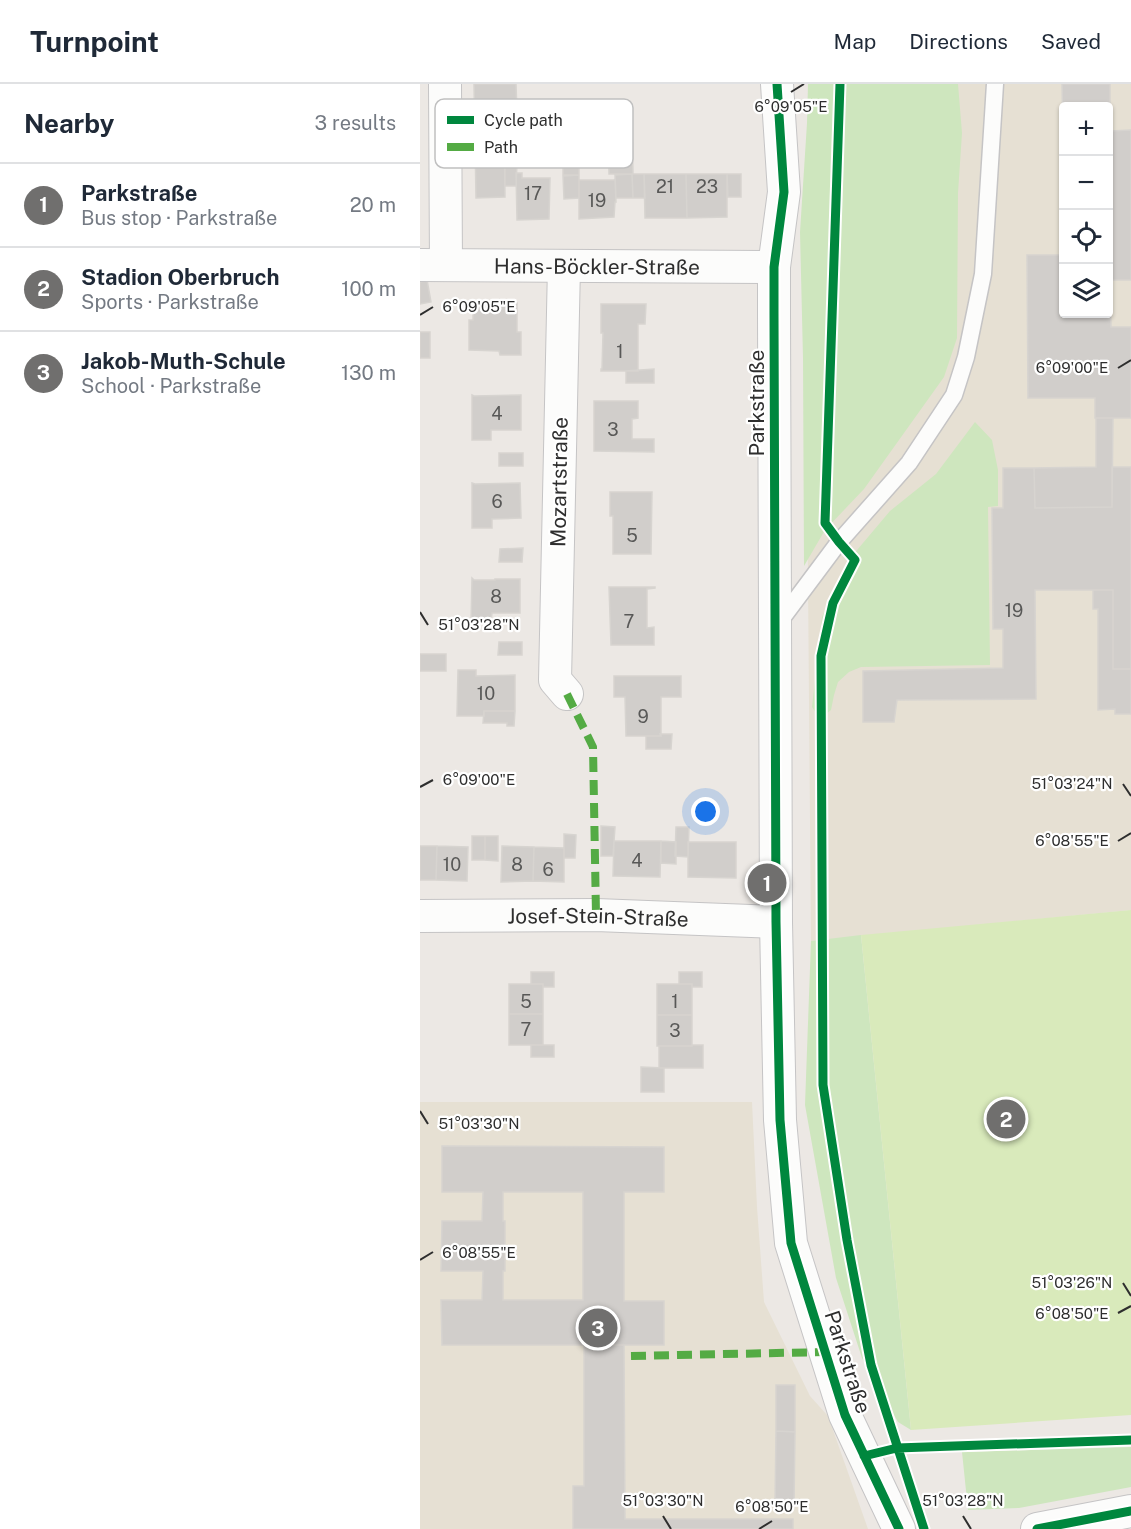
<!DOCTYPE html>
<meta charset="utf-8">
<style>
body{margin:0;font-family:"Public Sans",sans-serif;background:#f2f2f3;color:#1f2937}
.controls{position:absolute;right:18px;top:18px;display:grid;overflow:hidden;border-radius:6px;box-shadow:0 2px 4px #0004}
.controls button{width:54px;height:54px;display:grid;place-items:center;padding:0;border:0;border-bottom:2px solid #e0e1e3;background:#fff;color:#1f2937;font:30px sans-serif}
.you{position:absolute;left:286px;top:728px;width:21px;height:21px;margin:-15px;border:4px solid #fff;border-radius:50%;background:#1a73e8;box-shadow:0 0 0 9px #1a73e833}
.badge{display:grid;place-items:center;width:39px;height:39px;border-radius:50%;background:#706f6e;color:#fff;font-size:20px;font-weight:700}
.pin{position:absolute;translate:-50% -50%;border:3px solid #fff;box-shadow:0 2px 6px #0006}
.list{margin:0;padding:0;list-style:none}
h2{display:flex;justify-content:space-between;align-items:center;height:78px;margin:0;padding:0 24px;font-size:26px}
h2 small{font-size:20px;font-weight:400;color:#747a83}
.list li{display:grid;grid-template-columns:39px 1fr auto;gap:18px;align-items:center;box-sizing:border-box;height:84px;padding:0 24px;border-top:2px solid #e0e1e3}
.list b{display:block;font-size:22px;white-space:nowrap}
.list p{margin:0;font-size:20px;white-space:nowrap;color:#747a83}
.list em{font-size:20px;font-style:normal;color:#747a83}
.icon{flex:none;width:33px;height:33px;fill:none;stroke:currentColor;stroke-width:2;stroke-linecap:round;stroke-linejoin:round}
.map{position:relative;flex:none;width:711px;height:1445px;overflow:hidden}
header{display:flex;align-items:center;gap:36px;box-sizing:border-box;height:84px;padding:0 30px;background:#fff;border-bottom:2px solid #e0e1e3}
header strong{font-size:28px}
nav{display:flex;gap:33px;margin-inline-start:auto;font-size:21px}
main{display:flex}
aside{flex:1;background:#fff}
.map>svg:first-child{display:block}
</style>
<header>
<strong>Turnpoint</strong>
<nav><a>Map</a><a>Directions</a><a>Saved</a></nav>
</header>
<main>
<aside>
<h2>Nearby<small>3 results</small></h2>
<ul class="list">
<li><span class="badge">1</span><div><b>Parkstraße</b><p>Bus stop · Parkstraße</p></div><em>20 m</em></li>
<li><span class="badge">2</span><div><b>Stadion Oberbruch</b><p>Sports · Parkstraße</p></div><em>100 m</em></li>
<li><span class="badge">3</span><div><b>Jakob-Muth-Schule</b><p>School · Parkstraße</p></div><em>130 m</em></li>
</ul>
</aside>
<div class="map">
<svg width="711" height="1445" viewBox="0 0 711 1445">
<rect width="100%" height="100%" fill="#ece8e4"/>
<path fill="#e6e0d3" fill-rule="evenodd" d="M390,0h321v826l-320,31 -5,-601zM644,22h44v208h-44z
M0,1018h332l5,105 7,95 46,94 18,20 40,113h-448z"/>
<path fill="#cee6be" d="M388,0h150l4,49 -4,60 -1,145 -13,39 -80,112 -39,41 -21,36 -1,-208 -3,-126 7,-109z
M555,338l17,18 6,30v36l-10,1 2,158 -129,2 -12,5 -11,10 -4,13 -3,15 -11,9 -8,-12 10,-90 30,-61 38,-45 46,-37z
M441,851l50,495 -13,-8 -36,-64 -26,-80 -31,-173 6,-164z
M711,1363v40l-112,21 -51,2 -6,-58z"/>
<path fill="#d9eabb" d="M711,826v505l-220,15 -50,-495z"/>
<path fill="#d1cecb" stroke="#d7d4d0" stroke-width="1.5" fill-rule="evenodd" d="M54,0h42l1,30h-13l1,83 -29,1z
M642,0h48v47l21,-1v150h-21l1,47h20v91h-36v-20h-67l-1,-143h37v59h44v-208h-44l-1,28z
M212,46l1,44h-24l-1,-43z
M143,61h16v30h-16z
M85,80h12l-1,22h-11z
M96,89h6v5h28l-1,41 -32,1z
M212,90h12l1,24h-12z
M212,90l1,24h-17l-1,-23z
M224,90h42l1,44h-42z
M266,90h41v43l-40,1z
M307,90h14v23h-13z
M159,91v23l-15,1 -1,-23z
M195,95l1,23h-1l-1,15 -35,2v-39h35z
M7,196l4,22 -11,2v-22z
M53,219h44v29h4v23h-21l-1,-4 -30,-1v-30h4z
M181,220h45l-1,20h-7v47h-37v-2h1l1,-36h-2z
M0,248h10v26h-10z
M234,285v14h-28v-12z
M52,311l2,1 47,-1v35h-30v10h-19z
M174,317h44v17l-6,1v20h22v13l-60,-1z
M676,334h17l-1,89 -77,1 -1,-40 62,-1z
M79,369h24v13h-24z
M692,383h19v202h-18v-79h-78l1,109 -139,1 -3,22h-31v-51l140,-3v-39h-10l-1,-121h11v-40h31l1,40 77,-1z
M52,399l3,1 45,-1 1,35 -29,1v9h-20z
M190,408h42l-1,62h-38v-38h-3z
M103,464l-1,14h-23l1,-13z
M52,494l2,2h21v-1h25v34h-28l-1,9h-20z
M189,503h46v1l-8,1v39l7,-1v18h-43z
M673,506h20v79h18v45h-16v-5l-17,1v-101h-5z
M79,558h23v13h-24z
M0,570h26v17h-26z
M38,586h18v6l39,-1v36h-31v5h-27z
M194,592h67v21h-20v39h-35l-1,-39h-11z
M64,627h31l-1,15h-7v-3h-24z
M240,650h12l-1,15h-25v-13h15z
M181,742l14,1 -2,29h-12z
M256,743h13l-1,30 -13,-1z
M144,750l12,1 -1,23h-11z
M52,752h13v24h-13z
M65,752h13v25l-13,-1z
M194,757h47l-1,36 -47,-1z
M241,757l15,1v22l-15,-1z
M268,758h48v36l-48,-1z
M0,762h17l-1,34h-16z
M17,762l31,1 -1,34 -31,-1z
M82,762l32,1 -1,34 -32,1z
M114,763l30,1v34l-31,-1z
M111,888h23v15h-11v-3h-12z
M259,888h23v15h-10v-3h-13z
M89,900h34v30h-34z
M237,900h35v31h-35z
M89,930h34v31h-34z
M237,931h35v31h-35z
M111,961h23v12h-23z
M272,961h11v23h-44v-22h33z
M221,983l23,1v24h-23z
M22,1062l222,1v45h-40v109h40v44h-222l-1,-45h41l1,-29h-42l1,-50h40l1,-29h-41zM83,1108h80v108h-80v-29h2v-50h-2z
M164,1261h40l1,174h168v10h-220v-43h11z
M356,1301h19v47l-19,-1z
M356,1347l19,1 -1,74h-19z"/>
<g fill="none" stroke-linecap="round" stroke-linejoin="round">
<g stroke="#c5c4c5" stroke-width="19">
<path id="lane" d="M357,541l62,-83 70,-79 45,-68 12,-38 17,-83 12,-190"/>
</g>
<g stroke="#c5c4c5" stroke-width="34">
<g id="street">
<path d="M25,0l1,181"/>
<path d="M357,0l7,108 -10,75v46l2,609 4,198 11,123 54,172 54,114"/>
<path id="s1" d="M0,181l354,2"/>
<path d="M144,182l-9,414 12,14"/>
<path id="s2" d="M0,832l176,-1 180,7"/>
<path d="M617,1445l94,-18"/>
</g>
</g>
<use href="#lane" stroke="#fcfcfb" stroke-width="16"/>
<use href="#street" stroke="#fcfcfb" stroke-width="32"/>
<path stroke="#54ab44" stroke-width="8" stroke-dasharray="15 8" stroke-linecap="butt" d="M147,610l26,53 3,168
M211,1272l195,-4"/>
<g stroke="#fff" stroke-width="13">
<path id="cycleway" d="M357,0l7,108 -10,75v46l2,609 4,198 11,123 54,172 54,114
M420,0l-15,439 14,19 16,18 -22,43 -12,53 2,429 24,155 24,125 53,164
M444,1372l33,-8 234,-8
M617,1445l94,-18"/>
</g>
<use href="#cycleway" stroke="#00873e" stroke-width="9"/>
</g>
<path fill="none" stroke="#2e2e2e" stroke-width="2" d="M371,8l13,-8M0,231l13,-8M698,284l13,-8M0,528l8,13M703,700l8,12M0,703l13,-7M698,757l13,-8M0,1027l8,13M0,1176l13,-8M703,1199l8,13M698,1229l13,-7M243,1432l8,13M543,1432l8,13M339,1445l13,-8"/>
<g text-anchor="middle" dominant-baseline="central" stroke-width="4.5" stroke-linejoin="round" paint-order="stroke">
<g font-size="18" fill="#585857">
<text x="245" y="102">21</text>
<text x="287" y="102">23</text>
<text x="113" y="109">17</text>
<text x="177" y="116">19</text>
<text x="200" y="267">1</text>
<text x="77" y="329">4</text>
<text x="193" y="345">3</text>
<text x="77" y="417">6</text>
<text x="212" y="451">5</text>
<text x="76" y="512">8</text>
<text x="594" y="526">19</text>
<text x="209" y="537">7</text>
<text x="66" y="609">10</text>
<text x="223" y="632">9</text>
<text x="217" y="776">4</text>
<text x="32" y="780">10</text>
<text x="97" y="780">8</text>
<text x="128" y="785">6</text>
<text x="106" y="917">5</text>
<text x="255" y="917">1</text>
<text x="106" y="945">7</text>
<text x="255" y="946">3</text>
</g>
<g font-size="21" fill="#2e2e2e" stroke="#fff">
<text stroke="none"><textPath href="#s1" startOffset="177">Hans-Böckler-Straße</textPath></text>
<text transform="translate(336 319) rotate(-90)">Parkstraße</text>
<text transform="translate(139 398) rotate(-89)">Mozartstraße</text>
<text stroke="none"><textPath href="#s2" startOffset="178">Josef-Stein-Straße</textPath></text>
<text transform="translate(428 1278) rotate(72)">Parkstraße</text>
</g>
</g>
<rect x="15" y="15" width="198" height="69" rx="9" fill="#fff" stroke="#c0c0c0" stroke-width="1.5"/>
<rect x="27" y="32" width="27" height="8" fill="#00873e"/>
<rect x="27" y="59" width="27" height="8" fill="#54ab44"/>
<g font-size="16" fill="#2e2e2e">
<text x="64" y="42">Cycle path</text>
<text x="64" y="69">Path</text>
</g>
<g font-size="15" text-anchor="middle" fill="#2e2e2e" stroke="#fff" stroke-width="4.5" stroke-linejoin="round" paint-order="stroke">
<text x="371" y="28">6°09'05"E</text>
<text x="59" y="228">6°09'05"E</text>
<text x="652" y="289">6°09'00"E</text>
<text x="59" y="546">51°03'28"N</text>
<text x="59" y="701">6°09'00"E</text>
<text x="652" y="705">51°03'24"N</text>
<text x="652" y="762">6°08'55"E</text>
<text x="59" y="1045">51°03'30"N</text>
<text x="59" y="1174">6°08'55"E</text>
<text x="652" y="1204">51°03'26"N</text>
<text x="652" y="1235">6°08'50"E</text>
<text x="243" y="1422">51°03'30"N</text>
<text x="543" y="1422">51°03'28"N</text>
<text x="352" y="1428">6°08'50"E</text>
</g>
</svg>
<div class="controls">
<button>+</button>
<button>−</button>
<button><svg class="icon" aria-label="locate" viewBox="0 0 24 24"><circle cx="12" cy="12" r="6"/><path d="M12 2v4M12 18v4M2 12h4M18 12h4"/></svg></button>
<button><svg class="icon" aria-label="layers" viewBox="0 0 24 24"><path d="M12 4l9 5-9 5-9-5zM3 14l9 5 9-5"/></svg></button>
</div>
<div class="you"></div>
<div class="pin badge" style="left:347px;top:799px">1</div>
<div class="pin badge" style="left:586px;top:1035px">2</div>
<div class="pin badge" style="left:178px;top:1244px">3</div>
</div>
</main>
